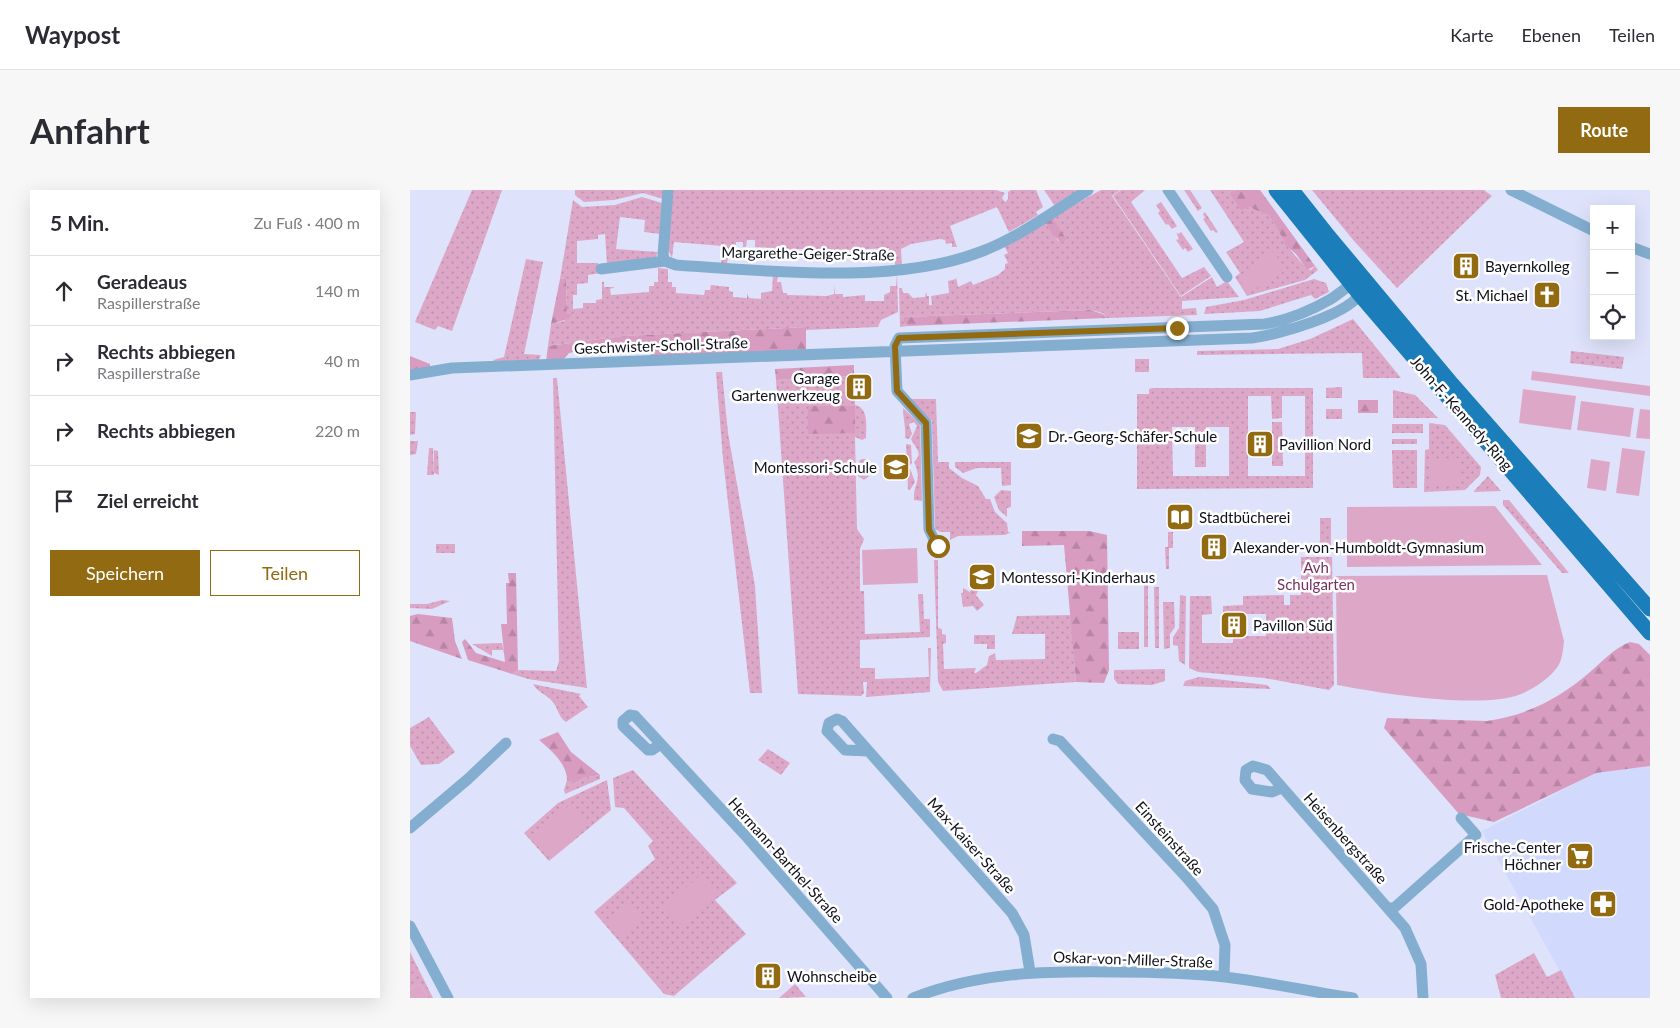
<!DOCTYPE html>
<html lang="de">
<meta charset="utf-8">
<style>
body{margin:0;font-family:Lato,sans-serif;background:#f7f7f7;color:#2b2b33}
.controls{position:absolute;right:15px;top:15px;display:grid;overflow:hidden;border-radius:0px;box-shadow:0 5px 20px #0002}
.controls button{width:45px;height:45px;display:grid;place-items:center;padding:0;border:0;border-bottom:1px solid #e1e1e2;background:#fff;color:#2b2b33;font:25px sans-serif}
.stop{position:absolute;width:15px;height:15px;margin:-11px;border:4px solid #916a11;border-radius:50%;background:#fff}
.stop.end{background:#916a11;border-color:#fff;box-shadow:0 1px 5px #0008}
.list{margin:0;padding:0;list-style:none}
h2{display:flex;justify-content:space-between;align-items:center;height:65px;margin:0;padding:0 20px;font-size:21px}
h2 small{font-size:16px;font-weight:400;color:#7c7c81}
.list li{display:grid;grid-template-columns:32px 1fr auto;gap:15px;align-items:center;box-sizing:border-box;height:70px;padding:0 20px;border-top:1px solid #e1e1e2}
.list b{display:block;font-size:19px;white-space:nowrap}
.list p{margin:0;font-size:16px;white-space:nowrap;color:#7c7c81}
.list em{font-size:16px;font-style:normal;color:#7c7c81}
.actions{display:flex;gap:10px;padding:15px 20px}
.actions a{flex:1;padding:11px 0;border:1px solid #916a11;border-radius:0px;text-align:center;font-size:18px;color:#916a11}
.actions .main{background:#916a11;color:#fff}
.icon{flex:none;width:28px;height:28px;fill:none;stroke:currentColor;stroke-width:2;stroke-linecap:round;stroke-linejoin:round}
.map{position:relative;flex:none;width:1240px;height:808px;overflow:hidden;border-radius:0px}
header{display:flex;align-items:center;gap:30px;box-sizing:border-box;height:70px;padding:0 25px;background:#fff;border-bottom:1px solid #e1e1e2}
header strong{font-size:24px}
nav{display:flex;gap:28px;margin-inline-start:auto;font-size:18px}
.intro{display:flex;align-items:center;justify-content:space-between;box-sizing:border-box;height:120px;padding:0 30px}
h1{margin:0;font-size:35px}
.button{padding:12px 22px;border-radius:0px;background:#916a11;color:#fff;font-size:18px;font-weight:700}
main{display:flex;gap:30px;padding:0 30px}
aside{flex:1;background:#fff;border-radius:0px;box-shadow:0 5px 20px #0002}
.map>svg:first-child{display:block}
</style>
<header>
<strong>Waypost</strong>
<nav><a>Karte</a><a>Ebenen</a><a>Teilen</a></nav>
</header>
<div class="intro"><h1>Anfahrt</h1><a class="button">Route</a></div>
<main>
<aside>
<h2>5 Min.<small>Zu Fuß · 400 m</small></h2>
<ul class="list">
<li><svg class="icon" aria-label="ahead" viewBox="0 0 24 24"><path d="M12 20V5M6 11l6-6 6 6"/></svg><div><b>Geradeaus</b><p>Raspillerstraße</p></div><em>140 m</em></li>
<li><svg class="icon" aria-label="right" viewBox="0 0 24 24"><path d="M7 20v-9h11M14 6l5 5-5 5"/></svg><div><b>Rechts abbiegen</b><p>Raspillerstraße</p></div><em>40 m</em></li>
<li><svg class="icon" aria-label="right" viewBox="0 0 24 24"><path d="M7 20v-9h11M14 6l5 5-5 5"/></svg><div><b>Rechts abbiegen</b></div><em>220 m</em></li>
<li><svg class="icon" aria-label="arrive" viewBox="0 0 24 24"><path d="M6 21V4h12l-3 4 3 4H6"/></svg><div><b>Ziel erreicht</b></div></li>
</ul>
<div class="actions"><a class="main">Speichern</a><a>Teilen</a></div>
</aside>
<div class="map">
<svg width="1240" height="808" viewBox="0 0 1240 808">
<defs>
<pattern id="green-dots" width="8" height="8" patternUnits="userSpaceOnUse" patternTransform="scale(1.25)"><rect width="8" height="8" fill="#dda8c8"/><path d="M2 2h.1M6 6h.1" fill="none" stroke="#bc90ab" stroke-width="1.8" stroke-linecap="round"/></pattern>
<pattern id="forest-firs" width="22" height="20" patternUnits="userSpaceOnUse" patternTransform="scale(1.25)"><rect width="22" height="20" fill="#d89cc1"/><path d="M5 1l3.5 6h-7zM16 11l3.5 6h-7z" fill="#b885a5"/></pattern>
</defs>
<rect width="100%" height="100%" fill="#dee3fb"/>
<path fill="#d1d9fd" d="M1240,576v232h-75l-93,-167 114,-58z"/>
<path fill="url(#green-dots)" fill-rule="evenodd" d="M62,0h30l-50,141 -14,-5 -3,4 -20,-8z
M165,0h89l-1,9 -20,-6 -29,7 -30,2 -9,-7z
M262,0h324l9,3 -3,5 3,4 3,-3v-7l3,-2h25l7,17 -7,5 2,3 -29,17 -12,-25 -47,19 7,21h-5v-4l-6,1 -1,-4 -5,-1 -29,5 -10,5 1,17h-7v-11h-6v-7l-43,2v6h-3v2h-3v-2h-9v-7h-33l-5,1v9h-10v-6l-4,1v4h-5v-10l-19,-1v-7h-8l-1,7h-3v-5h-7v16h-8l-1,6h-6l1,-18 -48,-4 -2,16 -5,-10z
M634,0h38l-27,16z
M691,0h19l-8,6 69,101 31,-20 5,10 10,-6 12,16 -57,4v8l14,-1 1,7 -90,3 -4,-5 -13,-3 -186,7v6l4,3 -8,1 -1,-39h3l1,5h5l5,5 12,-1 1,-5 1,4h2v9h3l-1,-9 18,-3 -1,-12 8,-2v-2l2,10 13,-6 2,4 25,-10 7,-6v-5l3,-1 -4,-8 4,-2 -4,-7 41,-24 14,20 -7,-25z
M711,0h24l-14,12 51,76 22,-11 7,9 -30,20 -68,-100z
M774,0h6l12,18 -4,3z
M800,0h26l-5,4 14,14 4,-1 20,9 23,36 15,17 4,1 4,-4 3,4 -13,10 -58,16 -12,-19 5,-4 -14,-21 18,-10z
M902,0h172l8,6 -95,92 -43,-47z
M232,7l20,6 -2,31 -16,-2 1,-12 -25,-3 -4,32 42,3 -2,5 -49,7 -2,-30 -7,1v4l-21,2v22h21l3,10 -13,2v8l-11,1v11h-4v14l10,-1v-5h13v-3l6,-1v-17h2v5h11l-5,2 1,6 38,-3v-6h5v-4h4v-14l10,1v13h4v5h4v6l28,2 1,-5h5l1,-5 18,2v4l4,1v5l14,1v-5l2,5 12,1v-6l11,-2 1,-17h5l-1,8h4l2,11h4v2l40,1 7,-2 1,-9v9h8v3l22,-2v6h19v-6l6,-3v-6h6l1,-12 1,38 -17,8 -3,7 -72,3 -1,-3 -182,9 -75,10 3,-22 13,-3 7,-7 -4,1 -1,-37 -6,1 13,-79 9,7 33,-2z
M751,12l16,24 -5,3 -4,-5 -2,1 -8,-12 2,-2 -4,-6z
M795,22l13,20 -2,1 -3,-3 -2,1 -8,-12 2,-1 -2,-4z
M766,42l2,2 3,-2 12,17 -5,3 -3,-4 -2,2 -7,-10 3,-1z
M116,69l17,3 -19,92 17,1 -2,5 -41,3 -5,-3 11,-3z
M904,89l12,4 3,9 -14,7 -4,-4 -51,16 -56,3 2,-7 38,-7z
M943,129l48,59h-38l-1,-25 -165,2v-4l81,-2 32,-10z
M1161,161l53,6 -2,12 -52,-6z
M725,169h14v13h-14z
M306,182h6l6,61 27,153 7,107h-12l-27,-234z
M444,186l3,14h7v3h-9v12c14,3 11,21 11,33l-4,2 -7,-3 2,92 7,10 -4,10v42h4l1,43 55,-2 -2,-38h5l1,25h6v18l-70,3v28h15v11l54,-2 -1,-29h3l-1,44 -64,5 1,-15h-4l1,11 -3,3 -63,-2 -22,-314z
M143,188h4l30,310 -59,-9 -16,-5 6,-4 38,1 3,-10z
M932,197v11h-16v-10z
M742,198h161v100l-176,1v-95h12v-5zM838,206h23l1,23 10,-1v-22h23v80h-57zM762,237h23v40h11v-40h23v49h-56z
M983,200l22,5 23,23h-45z
M500,209h26l2,63h11v6l13,10 16,8 8,13h4l5,13 12,11 1,9h3l-6,3 -47,1 -8,4v-8h-10l-5,-3 -3,-108z
M493,218l17,16 2,77 -8,-1c-1,-18 9,-18 0,-38 10,-9 1,-14 -3,-23l6,-13 -3,-4 -5,2 3,10 -3,5 -4,-1c1,-11 -2,-19 -2,-30z
M916,219h16v10h-16z
M0,222h6l-1,22 -5,1z
M862,232h10l1,44h-11z
M1019,233l16,2 36,42 -1,8 -15,15 -41,2 1,-42 4,-1z
M982,234h31v9h-31z
M982,249h25v5h-25z
M0,251h8l-2,13 -6,1z
M496,254l5,1 1,18 -3,3 6,16 -5,8h-2z
M19,258h4l1,27h-7z
M24,260l4,1 1,24 -5,-2z
M982,260h25v38h-24z
M452,269h5l4,7 -1,9 -6,5 -6,-4c-2,-6 -2,-14 4,-17z
M545,272h56v23l-9,1 -1,-18h-24l-14,5 -8,-6z
M1078,286l13,15 -27,1v-1z
M591,300l10,1v16l-4,1v9l-8,-7 -5,-13z
M1093,310h6l60,73h-7l-59,-68z
M910,328h11v31h-11z
M758,342h5v16h-4v21h-3l-1,-22h3z
M26,354h19v9h-19z
M891,367h31l2,128 -5,5 -65,-12 -66,-6 -9,-4 1,-72h21l1,18 -10,1v28h31v-7h33v-22h-43v-8l20,-1v-9l41,-1v10h6v-10h11z
M524,370h4v68l4,1v5l4,1v8l-3,1 1,25 32,-1 -2,5h2l11,-8 2,-9 6,-3 1,7 49,-1v-25h-33l5,-18 54,-1 5,67 -133,9 -5,-9z
M734,392h4v65h-4z
M744,397h5v61h-4z
M553,398l7,4 2,-4 6,3 -2,4 8,10 -7,6 -4,-5 -10,1 -2,-14h2z
M770,405l6,1 -1,69 -6,-4 -1,-15 -5,-1v-8l6,-9z
M32,410l8,1 -18,8 -22,-1v-4h17z
M753,412h11l1,25 -5,7v14l-6,1z
M708,442h21v17h-21z
M564,445h21v14h-8v-5h-13z
M92,453l3,13 -2,-6h-11v6l-20,-12z
M755,479v12l-13,4 -34,-1 -4,-5v-9z
M789,487l68,8 4,4 -88,-3 2,-5z
M123,494l48,10 -2,2 9,11 -22,15c-8,-5 -8,-15 -14,-21 -6,-7 -15,-9 -19,-17z
M19,527l26,35 -16,12 -18,1 -11,-19v-18z
M358,559l22,14 -9,12 -23,-15z
M223,580l104,113 -22,17 31,34 -72,62 -10,-2 -70,-82 61,-53 -7,-13 5,-5 -29,-33 -9,-1 -2,-29z
M190,585v4l-35,15 -1,-4 3,-10 7,4 9,-6z
M197,590l4,30 -62,51 -25,-28 34,-30z
M0,762l23,46h-5l-8,-14 -10,5z
M1124,763l13,24 14,-7 14,28h-74l-6,-23z
M385,794l11,13 -27,1z"/>
<path fill="url(#forest-firs)" d="M826,0h24l55,76 -8,4 -11,-16 -11,-9 -1,-5 -15,-24 -20,-9 -8,3 -11,-16z
M642,27l14,22 -4,4 -10,-9 -7,-12z
M156,88l1,36h5l-4,5 -17,5 9,-45z
M680,120l13,4 4,4 -199,8 -4,-3v-6z
M396,137v23l-153,7 -6,-7 -73,2 -5,1 -6,7 -17,1 2,-15 75,-10z
M0,166l20,8v4l-20,2z
M444,175v11l-78,4 -1,-11z
M948,210h20v13h-20z
M398,216h47v27l-47,1z
M612,341h67l18,4 2,135 -5,13 -28,-1 -12,-137 -42,1z
M98,383h8l2,97 -6,4 -44,-14 -6,-18 3,-3 11,14 29,9 -4,-38h6l-1,-41h3z
M8,424l34,4 3,23 7,18 -52,-18v-25z
M1220,452l9,2 11,11v111l-54,7 -102,49 -35,-8 -75,-86 3,-10 100,3c41,-6 73,-23 103,-49 13,-11 24,-24 40,-30z
M148,542l13,20 29,23 -17,3 -9,6 -7,-4c0,-16 -16,-30 -28,-40z"/>
<path fill="#dda8c8" d="M863,61l13,19 -37,23 -8,-12 11,-8 -4,-5z
M1122,181l118,15v10l-119,-16z
M1113,199l53,7 -5,34 -52,-7z
M1171,211l53,7 -4,29 -53,-7z
M1230,219l10,1v29l-14,-1z
M1212,258l23,3 -6,45 -23,-3z
M1051,268v27l-30,1v-27z
M1181,269l19,3 -4,29 -19,-3z
M1085,316l47,59 -195,2v-60z
M507,358l1,35 -55,2 -1,-35z
M1137,385l17,66c-1,10 -2,22 -9,29 -8,10 -22,19 -34,24 -38,16 -142,-1 -184,-9l-1,-109z
M161,614l18,20 -37,33 -18,-21z
M290,685l17,19 -34,31 -17,-18z
M220,714l12,14 -23,19 -12,-14z
M10,794l8,14h-18v-9z"/>
<g fill="none" stroke-linecap="round" stroke-linejoin="round">
<path stroke="#84aecf" stroke-width="11" d="M758,0l59,87
M1101,0l83,41
M1221,57l19,7
M255,71l-2,-6 5,-65
M191,79l64,-8 11,4c92,6 218,20 304,-13 38,-14 74,-41 108,-62
M0,185l42,-7 800,-30c24,-3 102,-24 110,-48
M527,356l-8,-17 -3,-106 -29,-32 -2,-45 4,-8 366,-14c24,-4 45,-13 66,-25 9,-6 17,-14 27,-17
M643,549l7,2 127,137 26,31 12,36 -1,32
M250,554l-8,6h-4l-25,-24v-5l7,-6 5,1 110,119 142,163
M458,561l-23,-1 -18,-19 2,-8 8,-4 5,2 170,192 12,22 6,37
M872,598l-10,4 -20,-3 -7,-9 1,-10 7,-4 14,4 138,158 16,36 2,34
M0,638l58,-49 38,-36
M978,718h6l82,-73 -15,-17
M0,736l38,72
M503,808c65,-26 133,-27 202,-26 37,0 74,1 110,5 43,5 86,15 128,21"/>
<path stroke="#1b7db9" stroke-width="15" d="M866,0l84,105 290,338
M882,0l34,43 126,151 198,225"/>
</g>
<g fill="none" stroke-linecap="round" stroke-linejoin="round">
<path stroke="#916a11" stroke-width="6" d="M528,356l-9,-16 -3,-107 -29,-32 -2,-45 4,-8 278,-10"/>
</g>
<defs>
<g id="building-square" transform="scale(1.4375)"><rect x="-9" y="-9" width="18" height="18" rx="4" fill="#916a11" stroke="#fff"/><path d="M-4-6H4V6H1V3H-1V6H-4ZM-2.5-4.3h1.7v1.8h-1.7ZM.8-4.3h1.7v1.8H.8ZM-2.5-1h1.7V.8h-1.7ZM.8-1h1.7V.8H.8Z" fill="#fff"/></g>
<g id="church-square" transform="scale(1.4375)"><rect x="-9" y="-9" width="18" height="18" rx="4" fill="#916a11" stroke="#fff"/><path d="M-1.2-6h2.4v3.5h3.3v2.4h-3.3V6h-2.4V-.1h-3.3v-2.4h3.3Z" fill="#fff"/></g>
<g id="school-square" transform="scale(1.4375)"><rect x="-9" y="-9" width="18" height="18" rx="4" fill="#916a11" stroke="#fff"/><path d="M0-5L7-2L0 1L-7-2ZM-4 1L0 2.5L4 1V4Q0 6-4 4Z" fill="#fff"/></g>
<g id="library-square" transform="scale(1.4375)"><rect x="-9" y="-9" width="18" height="18" rx="4" fill="#916a11" stroke="#fff"/><path d="M-6-4Q-3-5.5-.7-3.5V5Q-3 3-6 4ZM6-4Q3-5.5 .7-3.5V5Q3 3 6 4Z" fill="#fff"/></g>
<g id="supermarket-square" transform="scale(1.4375)"><rect x="-9" y="-9" width="18" height="18" rx="4" fill="#916a11" stroke="#fff"/><path d="M-6-5.5h2.5l.6 2H6L4.5 2H-2.5L-4.4-4H-6ZM-1.5 3.2a1.3 1.3 0 1 0 .1 0ZM3 3.2a1.3 1.3 0 1 0 .1 0Z" fill="#fff"/></g>
<g id="pharmacy-square" transform="scale(1.4375)"><rect x="-9" y="-9" width="18" height="18" rx="4" fill="#916a11" stroke="#fff"/><path d="M-2-6h4v4h4v4h-4v4h-4v-4h-4v-4h4Z" fill="#fff"/></g>
</defs>
<g fill-rule="evenodd">
<use href="#building-square" x="1056" y="76"/>
<use href="#church-square" x="1137" y="105"/>
<use href="#building-square" x="449" y="197"/>
<use href="#school-square" x="619" y="246"/>
<use href="#building-square" x="850" y="254"/>
<use href="#school-square" x="486" y="277"/>
<use href="#library-square" x="770" y="327"/>
<use href="#building-square" x="804" y="357"/>
<use href="#school-square" x="572" y="387"/>
<use href="#building-square" x="824" y="435"/>
<use href="#supermarket-square" x="1170" y="666"/>
<use href="#pharmacy-square" x="1193" y="714"/>
<use href="#building-square" x="358" y="786"/>
</g>
<g text-anchor="middle" dominant-baseline="central" stroke-width="5" stroke-linejoin="round" paint-order="stroke">
<g font-size="15" fill="#0e101a" stroke="#fff">
<text transform="translate(398 63) rotate(1)">Margarethe-Geiger-Straße</text>
<text transform="translate(251 155) rotate(-2)">Geschwister-Scholl-Straße</text>
<text transform="translate(1052 223) rotate(49)">John-F.-Kennedy-Ring</text>
<text transform="translate(760 648) rotate(48)">Einsteinstraße</text>
<text transform="translate(936 648) rotate(48)">Heisenbergstraße</text>
<text transform="translate(562 655) rotate(48)">Max-Kaiser-Straße</text>
<text transform="translate(376 670) rotate(48)">Hermann-Barthel-Straße</text>
<text transform="translate(723 769) rotate(2)">Oskar-von-Miller-Straße</text>
</g>
<g font-size="15" fill="#0e101a" stroke="#fff" text-anchor="start">
<text x="1075" y="76">Bayernkolleg</text>
<text x="1118" y="105" text-anchor="end">St. Michael</text>
<text x="430" y="188" text-anchor="end">Garage<tspan x="430" dy="17">Gartenwerkzeug</tspan></text>
<text x="638" y="246">Dr.-Georg-Schäfer-Schule</text>
<text x="869" y="254">Pavillion Nord</text>
<text x="467" y="277" text-anchor="end">Montessori-Schule</text>
<text x="789" y="327">Stadtbücherei</text>
<text x="823" y="357">Alexander-von-Humboldt-Gymnasium</text>
<text x="591" y="387">Montessori-Kinderhaus</text>
<text x="843" y="435">Pavillon Süd</text>
<text x="1151" y="657" text-anchor="end">Frische-Center<tspan x="1151" dy="17">Höchner</tspan></text>
<text x="1174" y="714" text-anchor="end">Gold-Apotheke</text>
<text x="377" y="786">Wohnscheibe</text>
</g>
<g font-size="15" fill="#773060" stroke="#fff">
<text x="906" y="377">Avh<tspan x="906" dy="17">Schulgarten</tspan></text>
</g>
</g>
</svg>
<div class="controls">
<button>+</button>
<button>−</button>
<button><svg class="icon" aria-label="locate" viewBox="0 0 24 24"><circle cx="12" cy="12" r="6"/><path d="M12 2v4M12 18v4M2 12h4M18 12h4"/></svg></button>
</div>
<div class="stop" style="left:528px;top:356px"></div>
<div class="stop end" style="left:767px;top:138px"></div>
</div>
</main>
